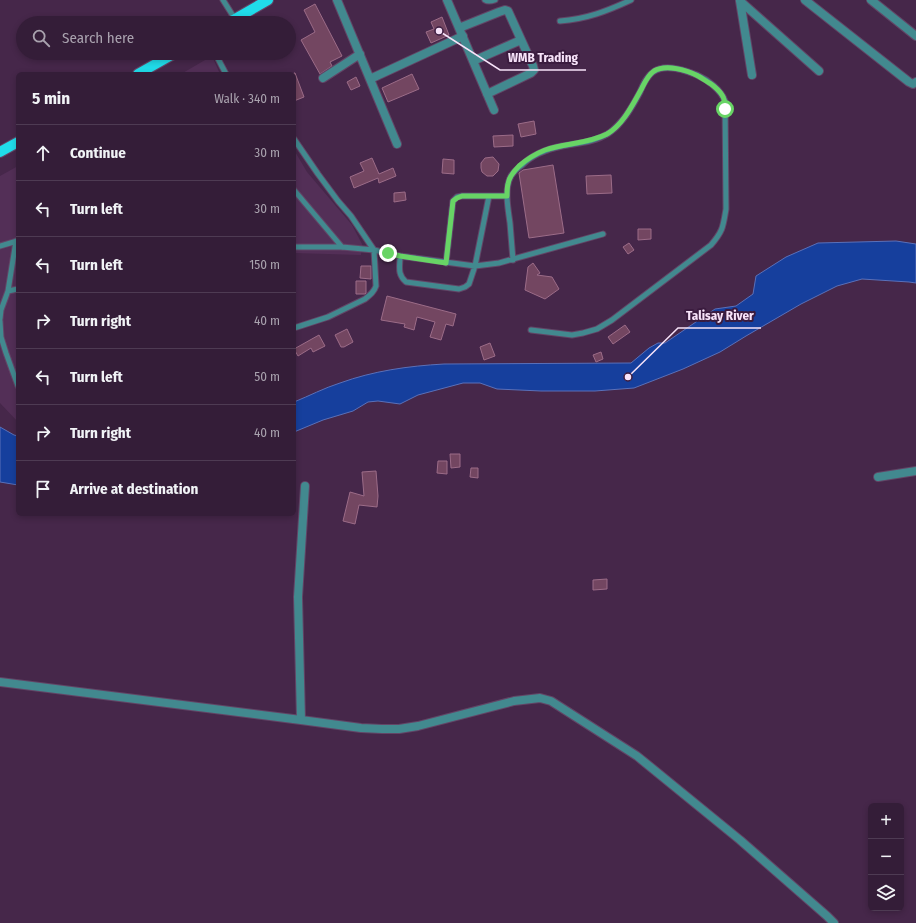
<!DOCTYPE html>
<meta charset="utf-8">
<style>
body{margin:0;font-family:"Fira Sans Condensed",sans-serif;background:#3f2a43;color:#f1f3f6}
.controls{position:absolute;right:12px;bottom:12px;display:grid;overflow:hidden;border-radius:6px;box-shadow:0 2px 6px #0003}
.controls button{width:36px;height:36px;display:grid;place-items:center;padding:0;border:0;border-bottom:1px solid #4e3b53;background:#341d38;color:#f1f3f6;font:20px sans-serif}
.stop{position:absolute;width:12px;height:12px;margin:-9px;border:3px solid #68d465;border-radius:50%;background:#fff}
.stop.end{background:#68d465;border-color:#fff;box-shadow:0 1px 4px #0008}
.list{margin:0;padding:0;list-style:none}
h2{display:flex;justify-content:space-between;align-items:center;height:52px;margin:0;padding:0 16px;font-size:17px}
h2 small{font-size:13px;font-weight:400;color:#a9a2ae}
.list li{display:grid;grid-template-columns:26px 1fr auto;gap:12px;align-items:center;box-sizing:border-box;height:56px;padding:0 16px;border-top:1px solid #4e3b53}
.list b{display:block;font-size:15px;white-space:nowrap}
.list em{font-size:13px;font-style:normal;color:#a9a2ae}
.icon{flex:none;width:22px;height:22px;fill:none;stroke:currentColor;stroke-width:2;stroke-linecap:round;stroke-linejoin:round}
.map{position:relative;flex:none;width:916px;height:923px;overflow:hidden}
.search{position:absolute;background:#341d38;box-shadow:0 2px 6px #0003;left:16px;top:16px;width:280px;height:44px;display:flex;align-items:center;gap:10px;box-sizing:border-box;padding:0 14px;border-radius:22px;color:#a9a2ae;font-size:15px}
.panel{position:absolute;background:#341d38;box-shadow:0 2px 6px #0003;left:16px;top:72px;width:280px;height:444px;border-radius:6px}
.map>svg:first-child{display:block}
</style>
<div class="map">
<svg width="916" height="923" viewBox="0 0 916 923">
<rect width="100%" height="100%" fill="#46274a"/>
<path fill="#532f57" d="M212,56l8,18h-39z
M294,150l13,22 45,53 10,19 -1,11 -67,-2z
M18,166v256l-18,-19v-227z"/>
<path fill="#163f9d" stroke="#5a70b9" d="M896,241l20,3v39l-7,-1 -47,-3 -25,7 -36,18 -55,32 -26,16 -37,17 -49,19 -39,3h-54l-44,-2 -17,-6h-17l-45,12 -18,9 -22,-3 -10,1 -15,9 -30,9 -29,12v-30c15,-6 30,-14 46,-19 33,-12 68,-17 104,-19l187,-1 18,-15 9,-5h7l50,-34 21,-3 17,-12 3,-18 30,-19 32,-14z
M0,427l14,8 4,1v49l-18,-3z"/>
<path fill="#734661" stroke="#9c6c88" d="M315,4l27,52 -12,6 2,4 -12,8 -19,-34 14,-8 -11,-22z
M442,17l7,18 -18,8 -5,-11 8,-3 -3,-7z
M294,73h1l9,24 -10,4z
M412,74l7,15 -31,13 -6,-14z
M356,77l4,9 -9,4 -4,-8z
M534,121l2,13 -15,3 -3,-13z
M513,135v11l-19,1 -1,-11z
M493,157l6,7 -1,7 -5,5h-6l-5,-4 -1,-4v-5l4,-5z
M372,158l7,16 14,-6 3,8 -17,7 -1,-5 -24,10 -4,-11 14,-6 -4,-8z
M443,159l11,1v14l-12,-1z
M553,165l11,68 -35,5 -10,-65 4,-3z
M611,175l1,18 -25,1 -1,-18z
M405,192l1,8 -12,2v-9z
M638,229h13v10l-13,1z
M629,243l5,7 -6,4 -5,-7z
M533,263l7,10 -3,2 15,2 7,12 -14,10 -20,-9 3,-23z
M361,266h10v13l-11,-1z
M356,281h10v12l-1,1h-9z
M387,296l69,18 -3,12 -7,-2 -5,16 -11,-3 5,-15 -18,-5 -3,13 -10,-3 1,-3 -24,-4z
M625,325l5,7 -17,12 -5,-7z
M347,329l6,13 -9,5h-3l-6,-12z
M319,335l6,11 -12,6 -2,-4 -13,8 -4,-7z
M490,343l5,13 -11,4 -4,-13z
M601,352l2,7 -7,3 -3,-7z
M450,454h10v13l-9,1z
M438,461h9v13l-10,-1z
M471,468h7v10l-8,-1z
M376,471l2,25 -1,11 -18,-2 -4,19 -12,-3 7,-29 14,4 -2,-24z
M607,579v10l-14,1v-10z"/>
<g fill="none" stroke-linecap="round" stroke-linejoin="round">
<g stroke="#624566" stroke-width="7">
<path id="service" d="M223,0l12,19
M485,0c3,2 7,1 10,0
M560,21c27,-2 47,-10 71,-21
M215,53l11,21
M294,139l24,35 20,27 13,15 23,34 2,36c-2,6 -6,9 -11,13l-37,18 -34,11
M294,190l48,57
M0,246l17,-5
M294,247h48l32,3 26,6 75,10 24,-3 104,-29
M400,256c0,11 -3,18 6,26l53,7 6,-2 4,-3 6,-18 14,-70h18
M513,260c-1,-12 -2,-24 -3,-37 -2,-14 -6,-35 1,-47 3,-5 7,-8 11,-11 11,-11 25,-16 40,-19 16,-3 33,-4 47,-13 14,-10 23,-26 31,-41 3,-7 6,-15 13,-20 12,-9 32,-2 44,3 11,5 24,15 28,26l1,108c-3,18 -3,22 -15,36l-99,75 -15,9 -14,4 -11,2 -41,-5
M446,263l7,-62 4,-4 5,-1h27
M8,291l8,-50
M0,319l1,-9 7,-19 10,-2
M0,321l1,16 5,16 12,33"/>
</g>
<g stroke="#624566" stroke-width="10">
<path id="minor" d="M337,0l60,144
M447,0l47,110
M805,0l104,82 4,2 3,-2
M871,0l45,36
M740,1l79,70
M740,1l12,74
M459,28l40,-16 6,-2 3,1 25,55 1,4 -3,3 -44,21
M473,61l48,-21
M323,78l37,-24
M370,79l93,-43
M878,477l38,-6
M0,682l301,38 60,8 21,1h17l19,-3 96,-25 26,-3 11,3 86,55 103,84 87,76 7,7
M301,720l-3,-123 7,-111"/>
</g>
<g stroke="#624566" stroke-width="12">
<path id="primary" d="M228,23l40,-23
M138,74l37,-21
M0,152l18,-10"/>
</g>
<use href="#service" stroke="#42898f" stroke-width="5"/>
<use href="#minor" stroke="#42898f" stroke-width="8"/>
<use href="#primary" stroke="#20dcea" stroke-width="10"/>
</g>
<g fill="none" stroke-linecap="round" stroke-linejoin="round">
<path stroke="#68d465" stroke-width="5" d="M388,253l12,3 46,7 7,-62 4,-3 5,-2h45c0,-4 0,-8 1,-12 1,-7 6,-13 11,-18 8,-7 16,-12 26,-16 21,-7 42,-6 62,-16 16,-9 26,-30 35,-46 3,-6 6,-13 12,-17 12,-7 33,-1 44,5 4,2 9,6 13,8 4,3 8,6 11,11 3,4 3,9 3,14"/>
</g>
<path fill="none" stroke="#f7e3f9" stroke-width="1.5" d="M439 31L500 70H586M628 377L678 328H761"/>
<g fill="#f7e3f9" stroke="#3b1c3f" stroke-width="1.5">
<circle cx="439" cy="31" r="4"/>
<circle cx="628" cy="377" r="4"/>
</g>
<g font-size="13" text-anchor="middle" font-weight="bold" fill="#f7e3f9" stroke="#3b1c3f" stroke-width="4" stroke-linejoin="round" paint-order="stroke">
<text x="543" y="62">WMB Trading</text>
<text x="720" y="320">Talisay River</text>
</g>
</svg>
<div class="controls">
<button>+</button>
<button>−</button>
<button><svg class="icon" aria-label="layers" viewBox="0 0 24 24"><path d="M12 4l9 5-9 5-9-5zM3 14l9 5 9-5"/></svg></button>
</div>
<div class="stop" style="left:725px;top:109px"></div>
<div class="stop end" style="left:388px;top:253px"></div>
<div class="search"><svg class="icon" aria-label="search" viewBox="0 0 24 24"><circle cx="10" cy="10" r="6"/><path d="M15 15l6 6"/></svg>Search here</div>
<section class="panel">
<h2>5 min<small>Walk · 340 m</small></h2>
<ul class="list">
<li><svg class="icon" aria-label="ahead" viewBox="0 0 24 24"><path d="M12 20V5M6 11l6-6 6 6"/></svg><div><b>Continue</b></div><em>30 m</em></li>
<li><svg class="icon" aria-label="left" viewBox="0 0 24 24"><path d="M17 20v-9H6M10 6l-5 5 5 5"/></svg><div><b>Turn left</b></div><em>30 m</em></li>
<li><svg class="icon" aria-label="left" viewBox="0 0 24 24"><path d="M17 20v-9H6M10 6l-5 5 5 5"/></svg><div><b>Turn left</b></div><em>150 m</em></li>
<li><svg class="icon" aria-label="right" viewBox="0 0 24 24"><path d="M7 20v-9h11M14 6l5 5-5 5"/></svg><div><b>Turn right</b></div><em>40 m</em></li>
<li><svg class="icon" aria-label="left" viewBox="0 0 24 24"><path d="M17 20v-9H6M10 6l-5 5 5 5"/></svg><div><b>Turn left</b></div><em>50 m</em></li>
<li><svg class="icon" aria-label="right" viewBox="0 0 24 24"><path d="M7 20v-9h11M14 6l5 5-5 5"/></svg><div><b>Turn right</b></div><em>40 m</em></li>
<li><svg class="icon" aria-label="arrive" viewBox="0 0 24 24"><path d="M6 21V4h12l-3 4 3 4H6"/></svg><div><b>Arrive at destination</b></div></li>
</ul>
</section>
</div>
